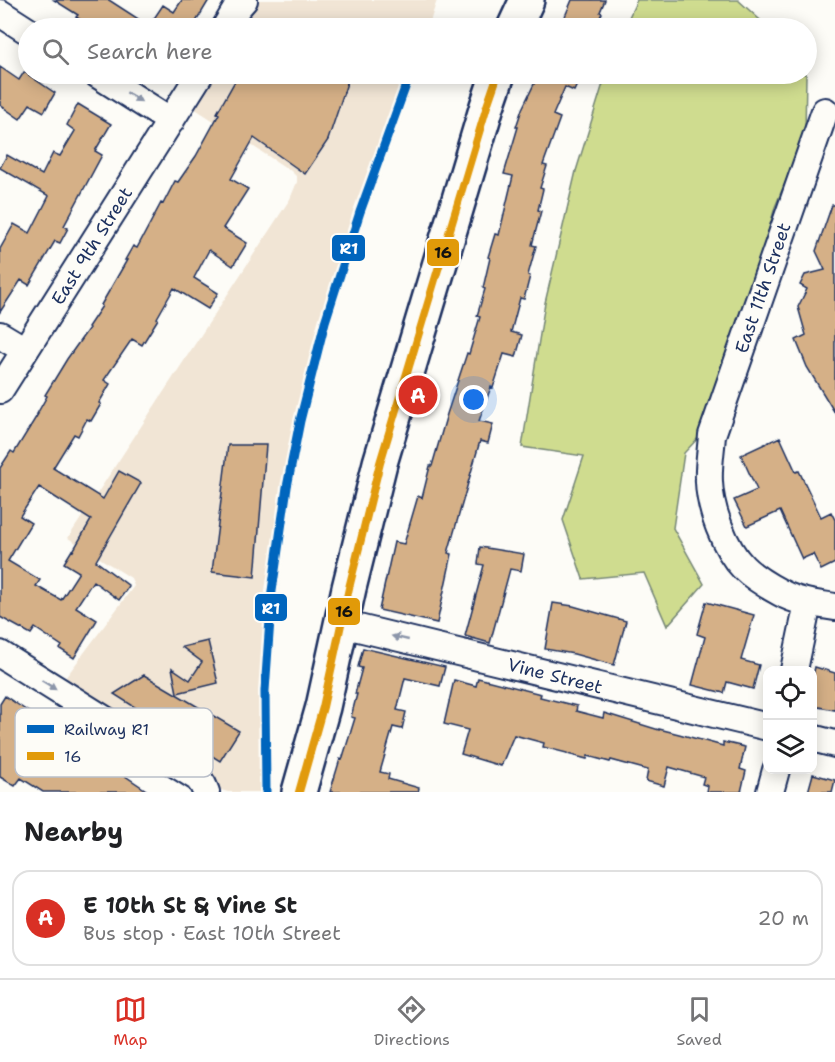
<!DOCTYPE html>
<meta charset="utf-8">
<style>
body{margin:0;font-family:"Shantell Sans",sans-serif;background:#f2f2f2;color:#202124}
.controls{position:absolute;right:18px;bottom:18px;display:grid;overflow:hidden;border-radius:12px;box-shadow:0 3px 15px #0003}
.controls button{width:54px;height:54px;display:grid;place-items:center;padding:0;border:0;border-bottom:2px solid #e0e0e0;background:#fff;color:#202124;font:30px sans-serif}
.you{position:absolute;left:474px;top:400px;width:21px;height:21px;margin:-15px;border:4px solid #fff;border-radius:50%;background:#1a73e8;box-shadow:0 0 0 9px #1a73e833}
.badge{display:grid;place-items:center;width:39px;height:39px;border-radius:50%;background:#d93025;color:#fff;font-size:20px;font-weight:700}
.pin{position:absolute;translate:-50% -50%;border:3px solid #fff;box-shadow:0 2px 6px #0006}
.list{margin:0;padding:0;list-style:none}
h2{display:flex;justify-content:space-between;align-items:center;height:78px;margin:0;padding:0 24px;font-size:26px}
h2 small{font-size:20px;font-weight:400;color:#757577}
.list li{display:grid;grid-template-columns:39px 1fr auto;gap:18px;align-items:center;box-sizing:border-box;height:96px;margin:0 12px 12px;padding:0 12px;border:2px solid #e0e0e0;border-radius:18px}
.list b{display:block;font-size:22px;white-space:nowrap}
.list p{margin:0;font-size:20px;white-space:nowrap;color:#757577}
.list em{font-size:20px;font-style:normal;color:#757577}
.icon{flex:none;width:33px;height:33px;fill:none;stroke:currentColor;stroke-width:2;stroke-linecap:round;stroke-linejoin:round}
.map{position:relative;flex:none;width:835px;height:792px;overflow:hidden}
.search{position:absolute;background:#fff;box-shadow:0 3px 15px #0003;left:18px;right:18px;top:18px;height:66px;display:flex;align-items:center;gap:15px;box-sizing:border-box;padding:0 21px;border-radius:33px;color:#757577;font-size:22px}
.sheet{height:186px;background:#fff}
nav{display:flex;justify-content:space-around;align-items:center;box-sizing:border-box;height:84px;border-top:2px solid #e0e0e0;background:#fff;font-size:16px;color:#757577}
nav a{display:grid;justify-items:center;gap:3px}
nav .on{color:#d93025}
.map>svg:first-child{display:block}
</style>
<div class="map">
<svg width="835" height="792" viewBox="0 0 835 792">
<rect width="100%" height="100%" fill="#fdfcf7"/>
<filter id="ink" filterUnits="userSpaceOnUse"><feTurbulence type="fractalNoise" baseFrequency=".0167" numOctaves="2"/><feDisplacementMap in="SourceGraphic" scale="12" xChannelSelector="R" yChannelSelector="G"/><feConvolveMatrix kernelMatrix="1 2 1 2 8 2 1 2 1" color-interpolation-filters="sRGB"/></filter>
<g filter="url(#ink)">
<path fill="#f1e5d5" d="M244,0h193l-9,28h-203z
M200,74h210l-50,138 -35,110 -25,99 -13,66 -15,104 -7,100 1,101h-38l-25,-7 -146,-96 77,-103 -3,-8 -63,-40 222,-339 7,-17v-5l-6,-6 -108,-70z"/>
<path fill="#cfdc8f" stroke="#758676" stroke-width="1.5" d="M637,0h101l31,28h-145z
M606,74h200l-1,61 -30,72 -59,212 -32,34 -11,75 31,56 -37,42 -23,-53 -61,6 -20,-59 21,-64 -62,-9 23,-144 31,-132z"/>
<path fill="#d5b087" stroke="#1b2f5e" stroke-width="1.5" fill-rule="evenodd" d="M54,0h55l40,26 14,-21 11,7 8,-12h27l-15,25 5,3h-105l-18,-11 2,-2z
M572,0h33l-5,12 2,1 -7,15h-35z
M0,67l19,13 5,-8 31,21 -11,19 -14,-8 -10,15 -20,-14z
M239,74h111l-22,66 -23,34 -51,-36 -23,41 17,10 -25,39 24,15 -14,23 -24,-16 -15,28 24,15 -10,16 -34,-21 -17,30 1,1 -16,26 -10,-6 -28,41 6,4 -11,19 2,1 -10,17 -4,-2 -9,17 -4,-2 -21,34 50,31 16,-28 22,12 -45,78 33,25 -10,14 -26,-19 -17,26 21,13 -23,38 -14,-9 2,-3 -27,-18 -4,6 -31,-17v-149l11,-17 3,2 24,-39h-1l10,-18 -2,-1 22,-36 22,-31 -1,-1 14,-21 -1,-1 26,-45h-2l8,-14 4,2 24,-45 2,1 12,-23 3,1 18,-26 23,-42 -2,-1zM39,487l52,33 -18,31 -1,-1 -8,13 15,9 -18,28 -25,-14 4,-6 -32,-19 23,-38 -11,-7z
M535,74h47l-8,17 -9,-4 -12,28 7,3 -17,47 4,1 -7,22 3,1 -5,21 3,1 -9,34 4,1 -8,29 2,1 -6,23 -4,-1 -9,34 11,3 -6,22 -12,-3 -11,34 -2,-1 -12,34 14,3 -5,19 -8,-2 -32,112 4,1 -15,69 -58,-13 15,-68 10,2 14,-48 4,2 8,-32h2l15,-52 20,-61 2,1 11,-37 -3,-1 8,-27 -2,-1 7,-30 -2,-1 7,-23 4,1 14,-59 -9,-2 14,-47h-2l6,-18 13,-27h1l3,-7z
M78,104l33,20 -16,27 7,4 -38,71 4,2 -8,15 -5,-2 -26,44 -8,-5 -21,32v-63l14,-25 16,9 19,-37 -49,-28 7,-13 35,20 11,-22 7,3 15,-25 -8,-6z
M832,205h3v208l-28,-46 -11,-27 10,-5 -8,-28 9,-18 -7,-4 5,-10 20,-5 -9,-19z
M780,437l16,35 3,-1 22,46 10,-5 4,8v43l-14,7 -8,-16 -11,5 -22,-48 -33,15 -13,-26 23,-10 -16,-35z
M228,445h38l-11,132 -43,-5z
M480,547l44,7 -3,17 -11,-2 -20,74 -25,-7 19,-71 -6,-1z
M706,602l48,13 -13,45 18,5 -6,24 -26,-7 -3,11 -32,-8 13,-48 -8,-3z
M553,603l20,3 53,15 -12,44 -40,-11 -29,-5z
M208,641l10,42 -41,10 -5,-25 18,12 12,-18 -20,-15z
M363,648l82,19 -5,19 -35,-8 -8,32 9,2 -4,17 -9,-2 -13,45 9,2 -1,5 31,9 -1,4h-88l10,-33 2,1 13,-42 -4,-1 6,-23h-2l7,-26 -4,-1z
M815,667l20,6v37l-22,-4v-30z
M144,675l95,56 -19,30 -106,-67z
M478,678l63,16 -1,3 37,9 -1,5 27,7 1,-5 55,17v-1l20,5 44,12v-4l22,5 -5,22 6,2 -5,21h-34l1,-6 -6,-2 2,-7 -35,-10 -5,19 -18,-5 2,-11 -37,-10 -1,2 -22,-6 -1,3 -20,-5v-1l-24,-6 1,-4 -30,-8 -13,31 -40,-12 7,-24 -24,-6 10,-44 22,6z
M5,696l31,21 -1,2 29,16 85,57h-106l-22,-14 -6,8 -15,-9v-73z
M813,774l22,6 -3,12h-24z"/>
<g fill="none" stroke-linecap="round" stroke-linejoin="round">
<g stroke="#1b2f5e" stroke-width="30">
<path id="minor" d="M0,13l28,18
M225,28l12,-20 7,-8
M97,74l74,47
M825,111l-113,324c-1,16 -4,31 -3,47 1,26 15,66 34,85 10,10 25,19 38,26 16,9 36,11 54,14
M0,335l25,15 -1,2
M0,390l183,-289 17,-27
M342,624l426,103
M0,654l198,124 5,7 3,7
M794,670l14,-67
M812,738l23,6
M770,792l6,-22"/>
</g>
<g stroke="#1b2f5e" stroke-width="38">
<path id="major" d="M514,28l13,-28
M299,792l24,-85 26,-119 31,-125 107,-357 11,-32"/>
</g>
<use href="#minor" stroke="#fdfcf7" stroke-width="26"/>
<use href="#major" stroke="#fdfcf7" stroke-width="33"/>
<g stroke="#fdfcf7" stroke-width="12">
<path id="bus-1" d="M299,792l24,-85 26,-119 31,-125 107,-357 11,-32"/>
</g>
<use href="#bus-1" stroke="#e19a09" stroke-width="8"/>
<g stroke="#fdfcf7" stroke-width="14">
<path id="rail-1" d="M266,792l-1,-101 7,-100 15,-104 13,-66 25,-99 35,-110 50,-138"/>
</g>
<use href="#rail-1" stroke="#0065bd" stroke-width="9"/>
</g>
<defs><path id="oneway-solid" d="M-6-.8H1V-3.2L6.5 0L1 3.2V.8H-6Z" transform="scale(1.5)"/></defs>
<g fill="#8c96aa">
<use href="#oneway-solid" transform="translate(134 97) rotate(32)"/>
<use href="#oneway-solid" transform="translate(400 638) rotate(-167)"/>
<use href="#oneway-solid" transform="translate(49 685) rotate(32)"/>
</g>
</g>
<g text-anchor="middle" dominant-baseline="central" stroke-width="5" stroke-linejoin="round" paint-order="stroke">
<g font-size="18" fill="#1b2f5e" stroke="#fdfcf7">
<text transform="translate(92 246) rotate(-58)">East 9th Street</text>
<text transform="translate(763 288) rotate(-71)">East 11th Street</text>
<text transform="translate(555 676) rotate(14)">Vine Street</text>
</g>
</g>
<rect x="15" y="708" width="198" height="69" rx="9" fill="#fdfcf7" stroke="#b9bec9" stroke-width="1.5"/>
<rect x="27" y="725" width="27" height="8" fill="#0065bd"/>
<rect x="27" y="752" width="27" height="8" fill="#e19a09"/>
<g font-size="16" fill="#1b2f5e">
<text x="64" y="735">Railway R1</text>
<text x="64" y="762">16</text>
</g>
<g stroke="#fdfcf7" stroke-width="2">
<rect x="331" y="234" width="35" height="28" rx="6" fill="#0065bd"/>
<rect x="426" y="238" width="34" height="29" rx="6" fill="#e19a09"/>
<rect x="254" y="593" width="34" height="29" rx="6" fill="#0065bd"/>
<rect x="327" y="597" width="34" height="29" rx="6" fill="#e19a09"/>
</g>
<g font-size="16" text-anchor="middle" font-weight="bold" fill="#fff">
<text x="349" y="254">R1</text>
<text x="271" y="614">R1</text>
</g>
<g font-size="16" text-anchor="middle" font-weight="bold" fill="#111">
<text x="443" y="258">16</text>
<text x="344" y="617">16</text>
</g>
</svg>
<div class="controls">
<button><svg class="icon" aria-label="locate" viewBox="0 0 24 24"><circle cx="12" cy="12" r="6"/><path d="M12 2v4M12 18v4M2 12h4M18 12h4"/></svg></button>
<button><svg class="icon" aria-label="layers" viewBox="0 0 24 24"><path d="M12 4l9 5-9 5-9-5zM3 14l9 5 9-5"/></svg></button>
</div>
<div class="you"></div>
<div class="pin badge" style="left:418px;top:395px">A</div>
<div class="search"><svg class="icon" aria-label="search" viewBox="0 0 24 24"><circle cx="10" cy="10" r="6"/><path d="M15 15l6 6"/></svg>Search here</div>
</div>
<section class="sheet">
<h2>Nearby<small></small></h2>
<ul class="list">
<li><span class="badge">A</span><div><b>E 10th St &amp; Vine St</b><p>Bus stop · East 10th Street</p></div><em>20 m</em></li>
</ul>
</section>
<nav>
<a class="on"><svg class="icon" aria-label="map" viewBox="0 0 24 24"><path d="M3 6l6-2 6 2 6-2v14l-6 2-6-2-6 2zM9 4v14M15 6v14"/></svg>Map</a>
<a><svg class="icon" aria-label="directions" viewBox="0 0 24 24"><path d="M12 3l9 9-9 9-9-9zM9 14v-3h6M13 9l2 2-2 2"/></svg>Directions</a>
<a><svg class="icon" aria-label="saved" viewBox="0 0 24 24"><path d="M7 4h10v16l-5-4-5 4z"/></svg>Saved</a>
</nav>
